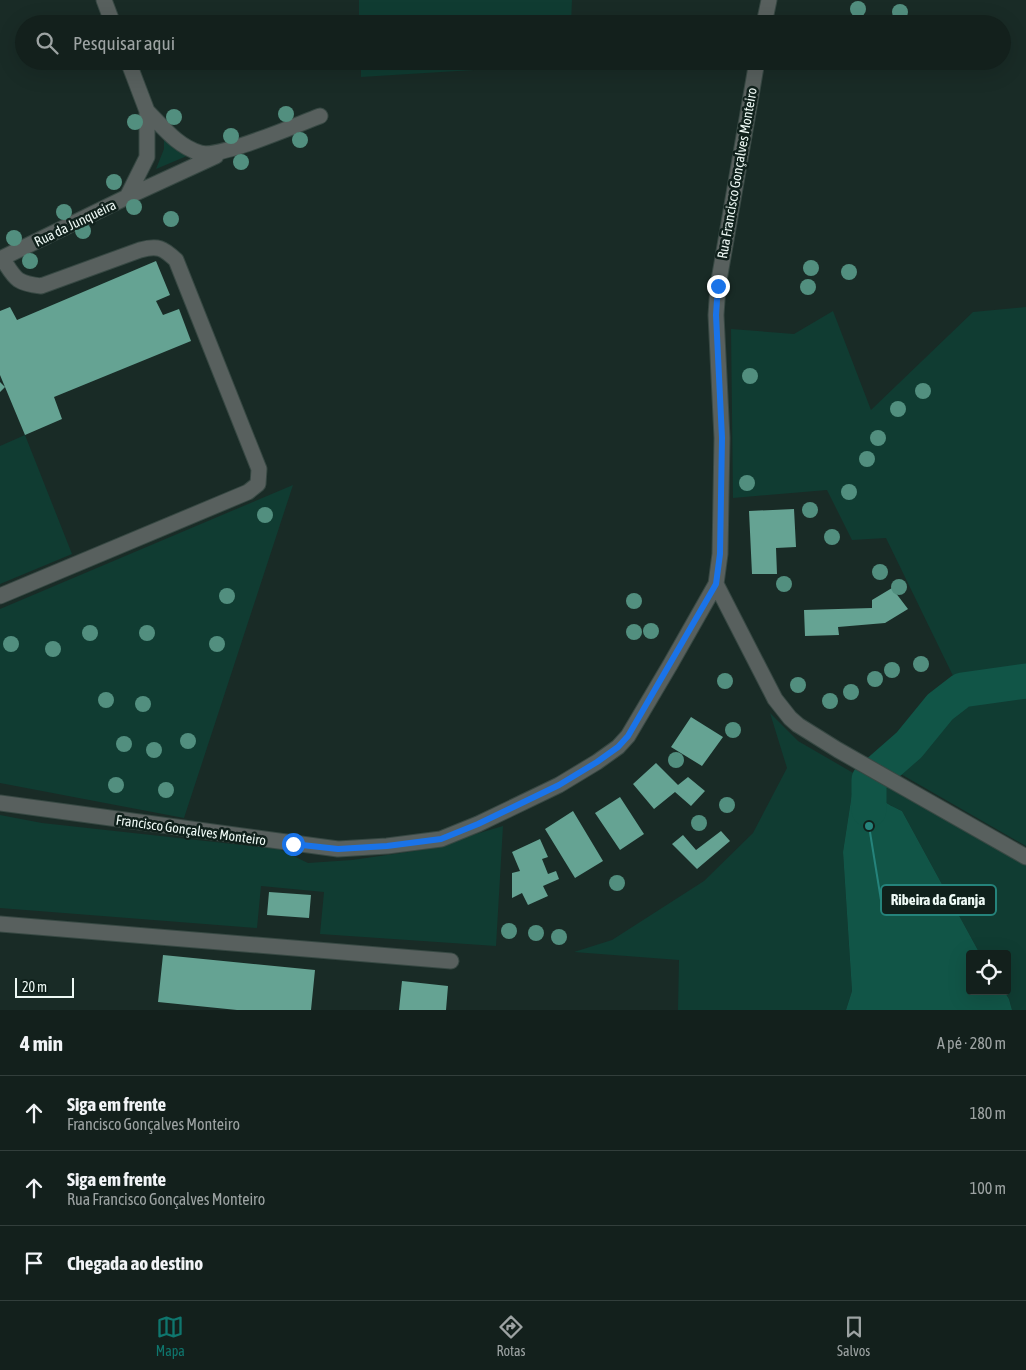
<!DOCTYPE html>
<html lang="pt">
<meta charset="utf-8">
<style>
body{margin:0;font-family:"Asap Condensed",sans-serif;background:#202d29;color:#f1f3f6}
.controls{position:absolute;right:15px;bottom:15px;display:grid;overflow:hidden;border-radius:5px;box-shadow:0 5px 20px #0002}
.controls button{width:45px;height:45px;display:grid;place-items:center;padding:0;border:0;border-bottom:1px solid #323e3b;background:#13201c;color:#f1f3f6;font:25px sans-serif}
.scale{position:absolute;left:15px;bottom:12px;width:59px;box-sizing:border-box;padding-left:5px;border:2px solid #edf8f4;border-top:0;font-size:14px;line-height:18px;white-space:nowrap;color:#edf8f4;-webkit-text-stroke:4px #10211c;paint-order:stroke}
.stop{position:absolute;width:15px;height:15px;margin:-11px;border:4px solid #1a73e8;border-radius:50%;background:#fff}
.stop.end{background:#1a73e8;border-color:#fff;box-shadow:0 1px 5px #0008}
.list{margin:0;padding:0;list-style:none}
h2{display:flex;justify-content:space-between;align-items:center;height:65px;margin:0;padding:0 20px;font-size:21px}
h2 small{font-size:16px;font-weight:400;color:#9da3a3}
.list li{display:grid;grid-template-columns:32px 1fr auto;gap:15px;align-items:center;box-sizing:border-box;height:75px;padding:0 20px;border-top:1px solid #323e3b}
.list b{display:block;font-size:19px;white-space:nowrap}
.list p{margin:0;font-size:16px;white-space:nowrap;color:#9da3a3}
.list em{font-size:16px;font-style:normal;color:#9da3a3}
.icon{flex:none;width:28px;height:28px;fill:none;stroke:currentColor;stroke-width:2;stroke-linecap:round;stroke-linejoin:round}
.map{position:relative;flex:none;width:1026px;height:1010px;overflow:hidden}
.search{position:absolute;background:#13201c;box-shadow:0 5px 20px #0002;left:15px;right:15px;top:15px;height:55px;display:flex;align-items:center;gap:12px;box-sizing:border-box;padding:0 18px;border-radius:28px;color:#9da3a3;font-size:19px}
.sheet{height:290px;background:#13201c}
nav{display:flex;justify-content:space-around;align-items:center;box-sizing:border-box;height:70px;border-top:1px solid #323e3b;background:#13201c;font-size:14px;color:#9da3a3}
nav a{display:grid;justify-items:center;gap:2px}
nav .on{color:#0f766e}
.map>svg:first-child{display:block}
</style>
<div class="map">
<svg width="1026" height="1010" viewBox="0 0 1026 1010">
<rect width="100%" height="100%" fill="#192b26"/>
<path fill="#103c32" d="M359,0h213l-1,24h-212z
M361,61h210v3l-210,13z
M164,137l30,16 -38,16 8,-20z
M1026,307v362l-70,13 -70,-144 -34,2 -25,-50 -94,8 -2,-169 63,5 39,-23 38,99 102,-98z
M25,435l47,119 -72,30v-138z
M293,485l-109,333 -184,-35v-174z
M1026,690v156l-127,-73 51,-61 31,-15z
M770,713l28,28 57,33 -12,78 9,139 -6,19h-168l1,-50 -105,-8 38,-12 92,-59 49,-48 34,-65z
M885,782l141,83v145h-14l-3,-11 -5,-8h3v-37h-27l-78,-143c-18,-9 -22,-8 -17,-29z
M0,815l42,8 237,26 29,14 44,-3 70,-10 81,-24 -7,120 -176,-12 4,-42 -63,-6 -4,42 -257,-20z"/>
<path fill="#115547" d="M861,766l24,16c-5,21 -1,20 17,29l78,143h-10v37h34l5,8 3,11h-166l6,-19 -9,-139 12,-78z"/>
<g fill="none" stroke-linecap="round" stroke-linejoin="round">
<path stroke="#115547" stroke-width="35" d="M869,810v-30l40,-35 31,-38 22,-17 64,-9"/>
</g>
<path fill="#65a393" d="M156,261l14,34 -14,6 7,14 16,-6 12,32 -137,56 8,22 -37,16 -20,-48 -5,5v-10l5,5 -5,-12v-64l10,-4 7,13z
M794,509l2,38 -20,1 1,26h-25l-3,-63z
M892,588l16,21 -23,14 -47,4 1,8 -34,1 -1,-26 68,-2v-8z
M691,717l32,20 -21,29 -31,-19z
M656,763l22,22 10,-8 17,14 -14,15 -16,-14 -21,17 -21,-25z
M620,797l24,37 -24,16 -25,-37z
M573,811l30,50 -28,17 -30,-49z
M721,831l9,10 -33,28 -25,-25 11,-9 13,15z
M540,839l8,18 -6,2 6,15 8,-3 3,8 -16,7 5,10 -20,9 -6,-12 -10,5v-25l8,-2 -8,-19z
M269,892l42,3 -2,23 -42,-3z
M163,955l152,15 -4,40h-74l-79,-8z
M402,981l46,5 -2,24h-47z"/>
<g fill="none" stroke-linecap="round" stroke-linejoin="round">
<g stroke="#374843" stroke-width="17">
<path id="minor" d="M104,0l9,24
M764,24l5,-24
M147,111c16,16 30,35 53,42 19,6 98,-29 120,-37
M127,197l89,-41
M0,259l127,-62 20,-40v-46l-19,-50
M716,584l59,115 15,19 8,7 40,25 188,107
M0,596l248,-104 10,-8 1,-15 -83,-209c-13,-12 -18,-15 -36,-10l-99,36c-26,-3 -26,-8 -39,-28
M0,803l338,46 49,-3 54,-7 37,-15 81,-39 38,-23 21,-15 10,-11 42,-71 46,-81 4,-30 2,-116 -6,-123 2,-29 39,-225
M0,924l451,37"/>
</g>
<use href="#minor" stroke="#58605e" stroke-width="15"/>
</g>
<g fill="#528f7f">
<circle cx="858" cy="9" r="8"/>
<circle cx="900" cy="12" r="8"/>
<circle cx="286" cy="114" r="8"/>
<circle cx="174" cy="117" r="8"/>
<circle cx="135" cy="122" r="8"/>
<circle cx="231" cy="136" r="8"/>
<circle cx="300" cy="140" r="8"/>
<circle cx="241" cy="162" r="8"/>
<circle cx="114" cy="182" r="8"/>
<circle cx="134" cy="207" r="8"/>
<circle cx="64" cy="212" r="8"/>
<circle cx="171" cy="219" r="8"/>
<circle cx="83" cy="231" r="8"/>
<circle cx="14" cy="238" r="8"/>
<circle cx="30" cy="261" r="8"/>
<circle cx="811" cy="268" r="8"/>
<circle cx="849" cy="272" r="8"/>
<circle cx="808" cy="287" r="8"/>
<circle cx="750" cy="376" r="8"/>
<circle cx="923" cy="391" r="8"/>
<circle cx="898" cy="409" r="8"/>
<circle cx="878" cy="438" r="8"/>
<circle cx="867" cy="459" r="8"/>
<circle cx="747" cy="483" r="8"/>
<circle cx="849" cy="492" r="8"/>
<circle cx="810" cy="510" r="8"/>
<circle cx="265" cy="515" r="8"/>
<circle cx="832" cy="537" r="8"/>
<circle cx="880" cy="572" r="8"/>
<circle cx="784" cy="584" r="8"/>
<circle cx="899" cy="587" r="8"/>
<circle cx="227" cy="596" r="8"/>
<circle cx="634" cy="601" r="8"/>
<circle cx="651" cy="631" r="8"/>
<circle cx="634" cy="632" r="8"/>
<circle cx="90" cy="633" r="8"/>
<circle cx="147" cy="633" r="8"/>
<circle cx="11" cy="644" r="8"/>
<circle cx="217" cy="644" r="8"/>
<circle cx="53" cy="649" r="8"/>
<circle cx="921" cy="664" r="8"/>
<circle cx="892" cy="670" r="8"/>
<circle cx="875" cy="679" r="8"/>
<circle cx="725" cy="681" r="8"/>
<circle cx="798" cy="685" r="8"/>
<circle cx="851" cy="692" r="8"/>
<circle cx="106" cy="700" r="8"/>
<circle cx="830" cy="701" r="8"/>
<circle cx="143" cy="704" r="8"/>
<circle cx="733" cy="730" r="8"/>
<circle cx="188" cy="741" r="8"/>
<circle cx="124" cy="744" r="8"/>
<circle cx="154" cy="750" r="8"/>
<circle cx="676" cy="760" r="8"/>
<circle cx="116" cy="785" r="8"/>
<circle cx="166" cy="790" r="8"/>
<circle cx="727" cy="805" r="8"/>
<circle cx="699" cy="823" r="8"/>
<circle cx="617" cy="883" r="8"/>
<circle cx="509" cy="931" r="8"/>
<circle cx="536" cy="933" r="8"/>
<circle cx="559" cy="937" r="8"/>
</g>
<g fill="none" stroke-linecap="round" stroke-linejoin="round">
<path stroke="#1a73e8" stroke-width="6" d="M293,844l45,5 49,-3 54,-7 37,-15 81,-39 38,-23 21,-15 10,-11 88,-152 4,-30 2,-116 -6,-123 2,-29"/>
</g>
<g text-anchor="middle" dominant-baseline="central" stroke-width="5" stroke-linejoin="round" paint-order="stroke">
<g font-size="14" fill="#edf8f4" stroke="#10211c">
<text transform="translate(737 173) rotate(-80)">Rua Francisco Gonçalves Monteiro</text>
<text transform="translate(75 223) rotate(-26)">Rua da Junqueira</text>
<text transform="translate(191 830) rotate(8)">Francisco Gonçalves Monteiro</text>
</g>
</g>
<path fill="none" stroke="#25837b" stroke-width="2" d="M869 826L881 900"/>
<circle fill="#25837b" stroke="#10211c" stroke-width="2" cx="869" cy="826" r="5"/>
<rect fill="#10211c" stroke="#25837b" stroke-width="2" x="881" y="885" width="115" height="30" rx="5"/>
<g font-size="15" text-anchor="middle" font-weight="bold" fill="#edf8f4">
<text x="938" y="905">Ribeira da Granja</text>
</g>
</svg>
<div class="controls">
<button><svg class="icon" aria-label="locate" viewBox="0 0 24 24"><circle cx="12" cy="12" r="6"/><path d="M12 2v4M12 18v4M2 12h4M18 12h4"/></svg></button>
</div>
<div class="scale">20 m</div>
<div class="stop" style="left:293px;top:844px"></div>
<div class="stop end" style="left:718px;top:286px"></div>
<div class="search"><svg class="icon" aria-label="search" viewBox="0 0 24 24"><circle cx="10" cy="10" r="6"/><path d="M15 15l6 6"/></svg>Pesquisar aqui</div>
</div>
<section class="sheet">
<h2>4 min<small>A pé · 280 m</small></h2>
<ul class="list">
<li><svg class="icon" aria-label="ahead" viewBox="0 0 24 24"><path d="M12 20V5M6 11l6-6 6 6"/></svg><div><b>Siga em frente</b><p>Francisco Gonçalves Monteiro</p></div><em>180 m</em></li>
<li><svg class="icon" aria-label="ahead" viewBox="0 0 24 24"><path d="M12 20V5M6 11l6-6 6 6"/></svg><div><b>Siga em frente</b><p>Rua Francisco Gonçalves Monteiro</p></div><em>100 m</em></li>
<li><svg class="icon" aria-label="arrive" viewBox="0 0 24 24"><path d="M6 21V4h12l-3 4 3 4H6"/></svg><div><b>Chegada ao destino</b></div></li>
</ul>
</section>
<nav>
<a class="on"><svg class="icon" aria-label="map" viewBox="0 0 24 24"><path d="M3 6l6-2 6 2 6-2v14l-6 2-6-2-6 2zM9 4v14M15 6v14"/></svg>Mapa</a>
<a><svg class="icon" aria-label="directions" viewBox="0 0 24 24"><path d="M12 3l9 9-9 9-9-9zM9 14v-3h6M13 9l2 2-2 2"/></svg>Rotas</a>
<a><svg class="icon" aria-label="saved" viewBox="0 0 24 24"><path d="M7 4h10v16l-5-4-5 4z"/></svg>Salvos</a>
</nav>
